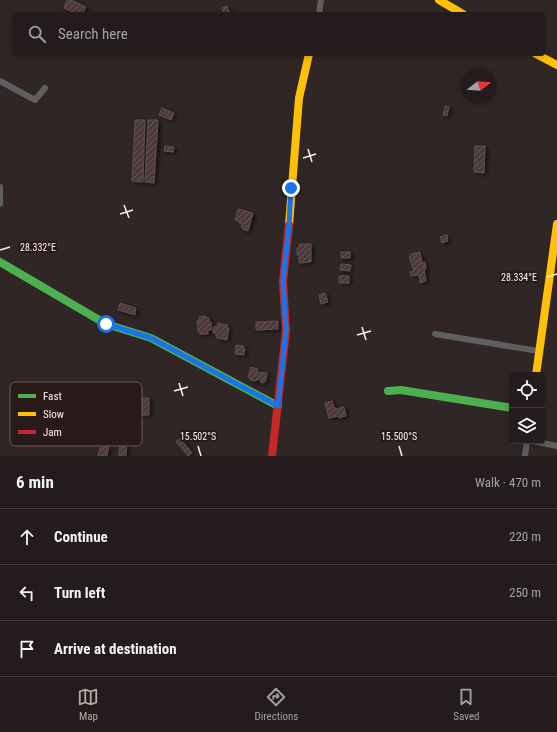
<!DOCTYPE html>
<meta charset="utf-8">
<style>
body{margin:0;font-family:"Roboto Condensed",sans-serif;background:#302929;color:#f1f3f6}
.controls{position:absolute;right:12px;bottom:12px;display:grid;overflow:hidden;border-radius:4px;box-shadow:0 2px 6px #0003}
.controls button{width:36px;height:36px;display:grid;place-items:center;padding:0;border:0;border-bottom:1px solid #413a3b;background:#241c1c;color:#f1f3f6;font:20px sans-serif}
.compass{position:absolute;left:461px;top:68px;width:36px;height:36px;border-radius:50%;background:#241c1c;box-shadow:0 2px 6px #0003;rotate:73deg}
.stop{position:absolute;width:12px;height:12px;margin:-9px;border:3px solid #1a73e8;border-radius:50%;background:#fff}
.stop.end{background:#1a73e8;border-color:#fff;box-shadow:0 1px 4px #0008}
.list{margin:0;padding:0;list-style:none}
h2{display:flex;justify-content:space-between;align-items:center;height:52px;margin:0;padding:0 16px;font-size:17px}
h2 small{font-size:13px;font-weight:400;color:#a3a1a3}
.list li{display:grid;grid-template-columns:26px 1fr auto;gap:12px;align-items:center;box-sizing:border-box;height:56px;padding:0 16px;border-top:1px solid #413a3b}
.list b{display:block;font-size:15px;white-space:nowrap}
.list em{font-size:13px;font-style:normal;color:#a3a1a3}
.icon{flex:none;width:22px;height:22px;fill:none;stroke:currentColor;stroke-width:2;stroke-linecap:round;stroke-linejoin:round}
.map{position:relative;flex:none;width:557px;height:456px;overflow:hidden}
.search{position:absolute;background:#241c1c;box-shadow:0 2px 6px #0003;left:12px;right:12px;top:12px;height:44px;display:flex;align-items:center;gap:10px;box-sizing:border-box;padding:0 14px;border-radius:4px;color:#a3a1a3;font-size:15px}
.sheet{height:220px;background:#241c1c}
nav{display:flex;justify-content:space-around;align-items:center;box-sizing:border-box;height:56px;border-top:1px solid #413a3b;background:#241c1c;font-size:11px;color:#a3a1a3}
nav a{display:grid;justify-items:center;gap:2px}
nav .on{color:#b4a9a9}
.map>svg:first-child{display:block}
</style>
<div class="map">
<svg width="557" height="456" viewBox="0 0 557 456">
<defs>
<pattern id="building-hatch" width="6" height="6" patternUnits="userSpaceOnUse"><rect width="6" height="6" fill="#4e393a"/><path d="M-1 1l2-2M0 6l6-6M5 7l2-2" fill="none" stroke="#685657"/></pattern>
<filter id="shadow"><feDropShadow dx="2.5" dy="1.5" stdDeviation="2" flood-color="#0009"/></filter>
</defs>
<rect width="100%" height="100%" fill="#302626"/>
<path fill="url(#building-hatch)" stroke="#595050" filter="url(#shadow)" d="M67,0h4l15,7 -3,7h-6l-13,-6z
M227,6l3,8h-6l-2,-6z
M445,106l4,1 -2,9 -4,-1z
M162,108l12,5 -3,7 -12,-5z
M135,120h10l-2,62 -11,-1z
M148,120h10l-4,63 -9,-1z
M165,146l9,1 -1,5 -9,-1z
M475,146h10l-1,27 -10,-1z
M238,209l15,4 -5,18 -5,-2 -2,-2 1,-3 -3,-1v-2l-4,-1z
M447,235l1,6 -6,2 -2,-6z
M299,244h12v18l-12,1v-8h-2v-7h2z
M341,252h9v6h-9z
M420,252l2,11 3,-1 1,7h-2l2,12 -6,2 -1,-8 -8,1 -1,-4 4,-1 -5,-14 2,-1v-2z
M341,264l10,1 -1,6 -10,-1z
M339,276h10v7h-10z
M325,293l3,9 -7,2 -2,-9z
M120,303l16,5 -1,7 -17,-5z
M206,316v2h3v4h2l1,8h-4v4h-8v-2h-2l-1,-11h2v-4z
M278,321v8l-22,1v-8z
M218,323l10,2 -1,3h2l-2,12 -10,-2 -2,-5h-2l1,-7 3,1z
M236,345l8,1 -1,3h2l-1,6 -9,-1z
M251,367l7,2 -1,3 10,1 -1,8 -2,-1v3l-4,-1 1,-2 -3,-1v1h-2l-1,1 -5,-1v-2l-2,-1z
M142,398h7v17h-16v-10h9z
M332,401l2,7h2v1l8,-2 2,9 -7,2 -1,-2 -9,2 -4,-15z
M180,438l12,15 -4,3 -12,-14z
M120,441h7l-1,15h-7z
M101,444l8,2 -2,10h-9z"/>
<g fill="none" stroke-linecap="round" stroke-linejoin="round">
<path stroke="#605f5f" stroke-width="6" d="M319,14l2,-14
M0,81l35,19 10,-12
M0,187v17
M435,334l103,17
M533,441l24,5
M525,456l2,-15"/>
<path stroke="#4caf50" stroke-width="8" d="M0,262l106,62 45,14 127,68
M388,391l13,-1 111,18"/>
<path stroke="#ffc107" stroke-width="8" d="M439,0l24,14
M536,54l21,11
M289,225l10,-127 10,-44
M536,375l21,-151"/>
<path stroke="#c62828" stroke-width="8" d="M272,456l14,-125 -3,-50 6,-56"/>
</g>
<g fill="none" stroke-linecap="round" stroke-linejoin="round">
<path stroke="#1a73e8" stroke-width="5" d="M106,324l45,14 127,68 8,-76 -3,-49 6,-55 2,-38"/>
</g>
<path fill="none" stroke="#fbf0f0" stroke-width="1.5" d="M308,149l4,13M303,158l13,-4M124,205l5,13M120,214l13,-4M0,250l10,-3M547,277l10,-3M362,327l4,13M357,335l14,-4M179,383l4,13M174,391l14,-4M198,446l3,10M399,446l3,10"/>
<rect x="10" y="382" width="132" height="64" rx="6" fill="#281a19" stroke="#675a5a" stroke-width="1"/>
<rect x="18" y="394" width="18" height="4" fill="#4caf50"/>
<rect x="18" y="412" width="18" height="4" fill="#ffc107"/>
<rect x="18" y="430" width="18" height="4" fill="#c62828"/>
<g font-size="11" fill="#fbf0f0">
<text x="43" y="400">Fast</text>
<text x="43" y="418">Slow</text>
<text x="43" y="436">Jam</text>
</g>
<g font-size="10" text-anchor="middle" fill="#fbf0f0" stroke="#281a19" stroke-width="4" stroke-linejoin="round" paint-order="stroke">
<text x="38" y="251">28.332°E</text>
<text x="519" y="281">28.334°E</text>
<text x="198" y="440">15.502°S</text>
<text x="399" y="440">15.500°S</text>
</g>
</svg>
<div class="controls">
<button><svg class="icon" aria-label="locate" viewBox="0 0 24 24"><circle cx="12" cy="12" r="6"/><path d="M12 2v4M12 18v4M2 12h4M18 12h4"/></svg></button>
<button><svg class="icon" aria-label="layers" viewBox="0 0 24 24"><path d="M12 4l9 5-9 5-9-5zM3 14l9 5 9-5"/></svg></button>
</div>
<svg class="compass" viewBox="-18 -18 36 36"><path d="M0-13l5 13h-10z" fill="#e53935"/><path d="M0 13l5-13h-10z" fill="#a3a1a3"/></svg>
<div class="stop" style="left:106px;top:324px"></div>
<div class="stop end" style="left:291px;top:188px"></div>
<div class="search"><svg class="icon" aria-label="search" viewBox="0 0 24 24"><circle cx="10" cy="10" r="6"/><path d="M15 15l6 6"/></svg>Search here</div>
</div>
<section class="sheet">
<h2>6 min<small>Walk · 470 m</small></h2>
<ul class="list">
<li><svg class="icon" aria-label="ahead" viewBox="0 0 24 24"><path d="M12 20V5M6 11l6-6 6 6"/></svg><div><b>Continue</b></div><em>220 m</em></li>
<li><svg class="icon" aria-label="left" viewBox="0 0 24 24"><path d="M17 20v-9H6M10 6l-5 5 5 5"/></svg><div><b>Turn left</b></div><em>250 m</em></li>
<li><svg class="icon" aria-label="arrive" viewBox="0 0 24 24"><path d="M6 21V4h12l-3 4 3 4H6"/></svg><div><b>Arrive at destination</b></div></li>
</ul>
</section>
<nav>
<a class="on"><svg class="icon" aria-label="map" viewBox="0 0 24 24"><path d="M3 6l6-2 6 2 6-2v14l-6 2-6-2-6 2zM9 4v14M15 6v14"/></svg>Map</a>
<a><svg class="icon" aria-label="directions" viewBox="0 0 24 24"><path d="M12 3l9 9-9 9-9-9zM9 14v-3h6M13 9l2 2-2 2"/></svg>Directions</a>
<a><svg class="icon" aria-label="saved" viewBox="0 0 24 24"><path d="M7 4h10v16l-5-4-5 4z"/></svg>Saved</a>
</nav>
